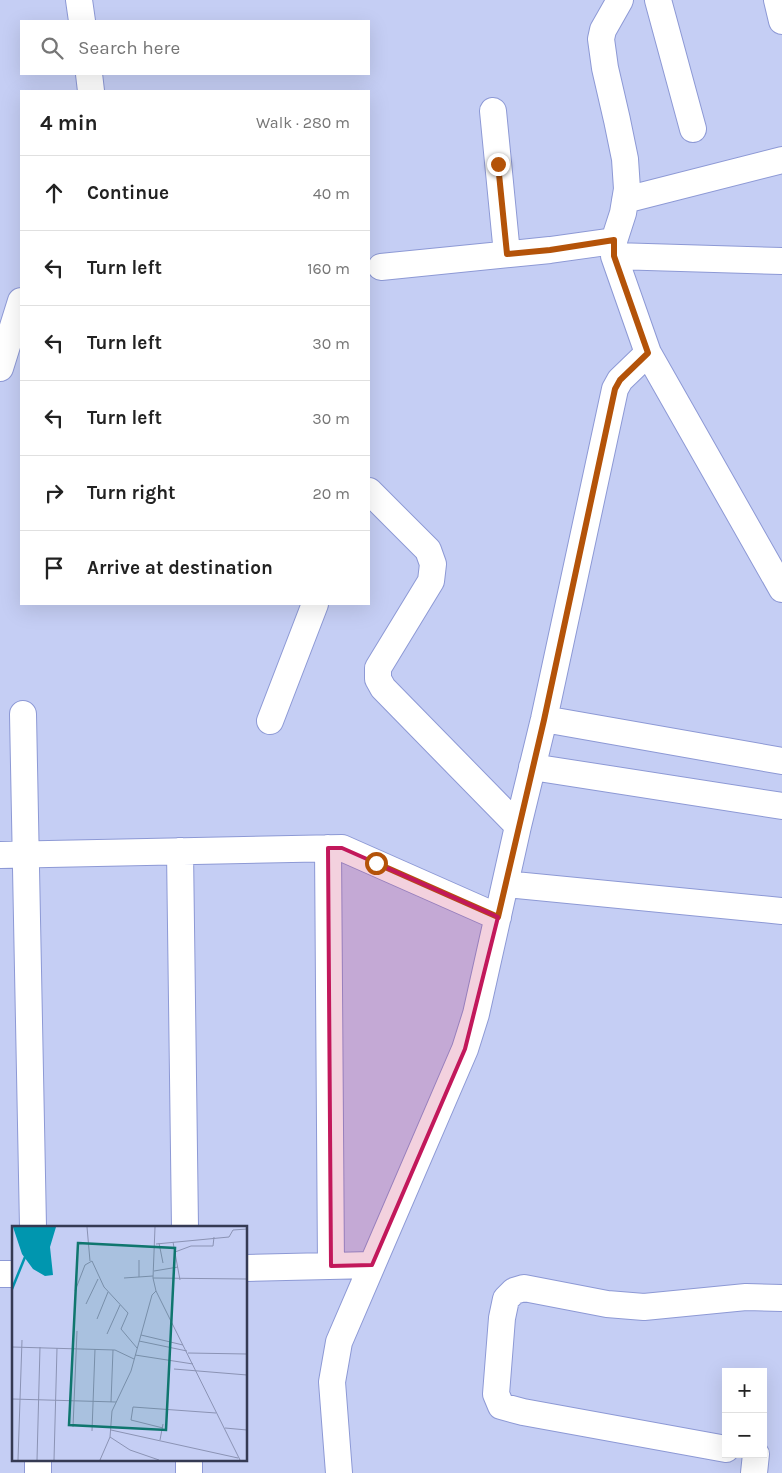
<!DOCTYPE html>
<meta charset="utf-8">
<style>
body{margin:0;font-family:Karla,sans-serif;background:#f6f6f6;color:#222}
.controls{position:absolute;right:15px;bottom:15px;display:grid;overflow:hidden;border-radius:0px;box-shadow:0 5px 20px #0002}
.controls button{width:45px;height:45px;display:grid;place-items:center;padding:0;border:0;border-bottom:1px solid #e0e0e0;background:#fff;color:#222;font:25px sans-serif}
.stop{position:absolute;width:15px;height:15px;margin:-11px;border:4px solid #b45309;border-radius:50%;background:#fff}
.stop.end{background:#b45309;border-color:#fff;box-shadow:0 1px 5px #0008}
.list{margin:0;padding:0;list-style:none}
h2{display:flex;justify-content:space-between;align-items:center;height:65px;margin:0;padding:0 20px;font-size:21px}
h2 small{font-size:16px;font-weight:400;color:#767676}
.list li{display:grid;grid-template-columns:32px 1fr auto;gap:15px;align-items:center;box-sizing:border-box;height:75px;padding:0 20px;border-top:1px solid #e0e0e0}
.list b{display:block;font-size:19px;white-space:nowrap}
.list em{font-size:16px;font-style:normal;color:#767676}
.icon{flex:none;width:28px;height:28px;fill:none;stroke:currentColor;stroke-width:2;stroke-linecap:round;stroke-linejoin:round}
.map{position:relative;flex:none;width:782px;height:1473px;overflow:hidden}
.search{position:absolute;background:#fff;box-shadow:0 5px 20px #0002;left:20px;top:20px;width:350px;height:55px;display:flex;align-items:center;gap:12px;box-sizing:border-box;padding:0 18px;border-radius:0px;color:#767676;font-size:19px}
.panel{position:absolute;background:#fff;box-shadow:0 5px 20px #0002;left:20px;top:90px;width:350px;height:515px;border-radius:0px}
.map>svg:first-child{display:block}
</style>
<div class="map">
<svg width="782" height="1473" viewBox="0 0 782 1473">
<rect width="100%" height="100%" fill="#c5cef4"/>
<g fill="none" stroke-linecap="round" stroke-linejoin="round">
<g stroke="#8d99d5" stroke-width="28">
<path id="minor" d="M79,0l3,21
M620,0l-17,30 -2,9 4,29 12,52 8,39 2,30 -4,24 -9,28v15l34,97 134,236
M658,0l35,129
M777,0l5,21
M89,74l2,17
M493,111l14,143
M625,200l157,-40
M614,256l168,5
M381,267l169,-17 64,-9
M0,368l21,-67
M369,491l59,59 5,14 -2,17 -53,87v11l5,9 135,138
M23,714l10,513
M544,719l238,42
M270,721l45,-117
M532,767l250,39
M328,848l3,418
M180,851l5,376
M0,855l342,-7 156,69
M505,884l277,27
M246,1268l126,-3
M0,1274h14
M726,1449l-203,-37 -22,-6 -5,-12 6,-76 4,-19 8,-8 10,-3 83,16 37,3 102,-10 36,1
M38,1459v14
M189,1459v14
M339,1473l-7,-91 7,-40 126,-293 11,-35 42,-188 26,-107 71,-330 5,-9 28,-27
M754,1473l2,-19"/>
</g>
<use href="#minor" stroke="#fff" stroke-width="26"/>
</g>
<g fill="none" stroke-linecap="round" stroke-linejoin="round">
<path stroke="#b45309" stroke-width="6" d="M376,863l122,54 46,-197 71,-331 5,-9 28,-27 -34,-97v-16l-64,10 -43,4 -9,-90"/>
</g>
<path fill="#c2185b" fill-opacity="0.2" stroke="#c2185b" stroke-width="4" stroke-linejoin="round" d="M328,848h14l156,69 -33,132 -93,216 -41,1z"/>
<g transform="translate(12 1226)">
<rect width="235" height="235" fill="#c5cef4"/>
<path d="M1,1h43l-6,20 3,28 -8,1 -12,-7 -11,-15z" fill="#0096af"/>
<path fill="none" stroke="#0096af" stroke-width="2.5" d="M0,63l13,-32"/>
<path fill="none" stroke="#8b93b4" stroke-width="1" d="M75,1l3,34M143,1l-2,51 3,13 84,169M161,16l7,38M147,17l4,20M144,18l73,-7 4,-7 14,-1M163,26l16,-6h22l1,-9M127,34v17M142,45l24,-4M112,52l29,-2M141,52l94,1M63,65l10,-26 7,-4 12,26 24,26 -7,16 16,19M74,78l12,-25M85,93l11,-27M95,108l13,-29M129,109l42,10M127,115l48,10M0,121l103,3 19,9M176,127l59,1M123,129l58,9M162,143l73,6M0,173l104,3M99,176l2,-52M61,201l4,-96M151,202l-32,-8 2,-13 83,6M213,202l22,2M99,204l127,28M80,205l3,-82M98,211l20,13 29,10M148,214l3,-16M6,234l4,-120M25,234l3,-113M42,234l3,-112M88,234l10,-23 2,-26 19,-40 21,-76 4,-4"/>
<path fill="#0f766e" fill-opacity="0.15" stroke="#0f766e" stroke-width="2.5" d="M66,17l97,5 -9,182 -97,-5z"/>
<rect width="235" height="235" fill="none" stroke="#353a53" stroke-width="2.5"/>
</g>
</svg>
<div class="controls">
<button>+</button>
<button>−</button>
</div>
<div class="stop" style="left:376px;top:863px"></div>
<div class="stop end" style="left:498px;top:164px"></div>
<div class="search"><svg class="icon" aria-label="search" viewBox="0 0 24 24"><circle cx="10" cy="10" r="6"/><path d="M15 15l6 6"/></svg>Search here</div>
<section class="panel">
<h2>4 min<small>Walk · 280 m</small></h2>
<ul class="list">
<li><svg class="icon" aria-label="ahead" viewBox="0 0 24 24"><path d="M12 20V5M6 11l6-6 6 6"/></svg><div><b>Continue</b></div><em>40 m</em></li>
<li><svg class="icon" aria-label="left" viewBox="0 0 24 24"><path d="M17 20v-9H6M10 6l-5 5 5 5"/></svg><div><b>Turn left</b></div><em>160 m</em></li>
<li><svg class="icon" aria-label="left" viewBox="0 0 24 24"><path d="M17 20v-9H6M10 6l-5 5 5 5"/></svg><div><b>Turn left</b></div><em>30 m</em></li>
<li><svg class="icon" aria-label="left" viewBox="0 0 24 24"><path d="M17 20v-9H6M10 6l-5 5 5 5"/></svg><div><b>Turn left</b></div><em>30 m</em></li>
<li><svg class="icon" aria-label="right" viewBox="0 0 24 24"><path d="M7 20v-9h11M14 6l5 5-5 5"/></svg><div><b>Turn right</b></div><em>20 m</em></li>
<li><svg class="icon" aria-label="arrive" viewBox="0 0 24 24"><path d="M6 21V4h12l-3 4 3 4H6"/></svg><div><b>Arrive at destination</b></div></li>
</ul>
</section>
</div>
